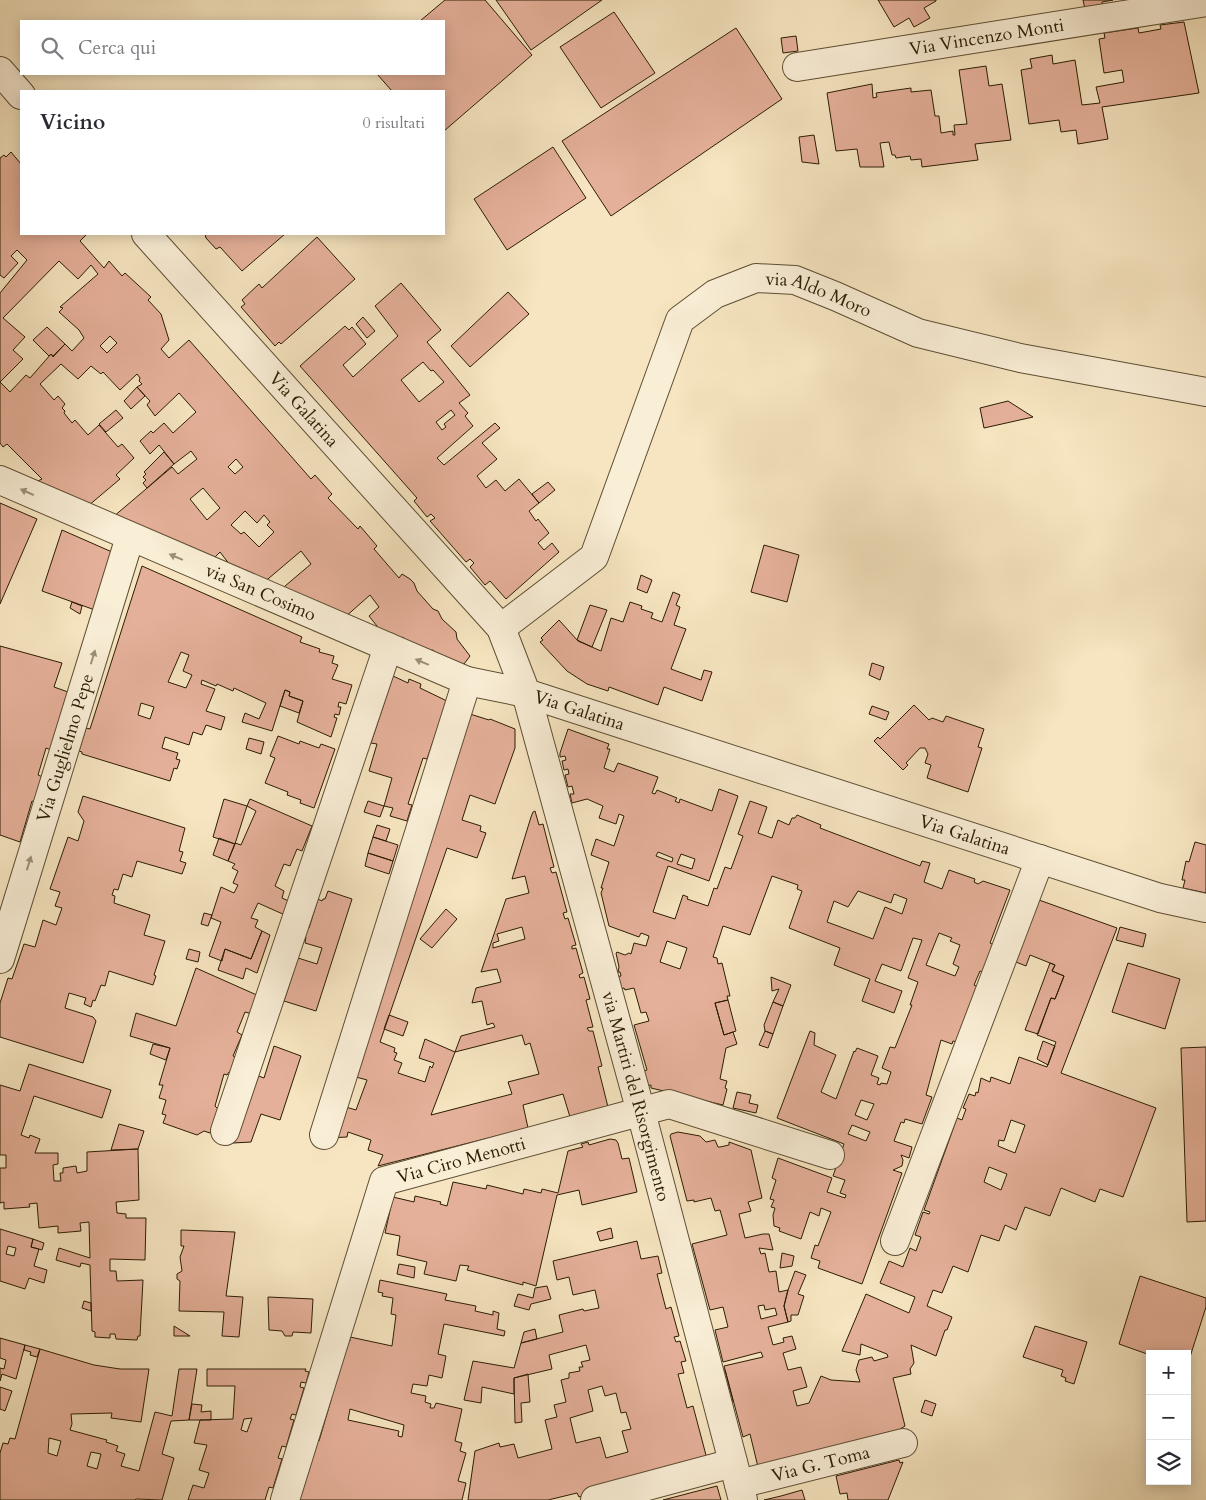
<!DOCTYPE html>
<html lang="it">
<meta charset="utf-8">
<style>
body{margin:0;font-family:Cardo,serif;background:#f2f2f3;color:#2b2b33}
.controls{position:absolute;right:15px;bottom:15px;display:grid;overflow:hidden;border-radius:0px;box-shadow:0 2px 12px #0003}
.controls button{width:45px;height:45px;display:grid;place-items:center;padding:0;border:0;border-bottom:1px solid #e1e1e2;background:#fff;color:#2b2b33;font:25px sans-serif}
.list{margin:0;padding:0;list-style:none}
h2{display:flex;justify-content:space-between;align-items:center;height:65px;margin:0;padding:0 20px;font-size:21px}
h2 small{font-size:16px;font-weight:400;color:#7c7c81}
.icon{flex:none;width:28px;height:28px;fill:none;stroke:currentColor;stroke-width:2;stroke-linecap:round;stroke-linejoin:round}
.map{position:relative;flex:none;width:1206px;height:1500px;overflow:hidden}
.search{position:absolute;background:#fff;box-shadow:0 2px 12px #0003;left:20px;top:20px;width:425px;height:55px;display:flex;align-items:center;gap:12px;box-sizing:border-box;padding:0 18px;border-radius:0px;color:#7c7c81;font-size:19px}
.panel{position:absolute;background:#fff;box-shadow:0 2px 12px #0003;left:20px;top:90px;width:425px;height:145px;border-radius:0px}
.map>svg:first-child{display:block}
</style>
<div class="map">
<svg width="1206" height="1500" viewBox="0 0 1206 1500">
<rect width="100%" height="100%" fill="#f6e5c0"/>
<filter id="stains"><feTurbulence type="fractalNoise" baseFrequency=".004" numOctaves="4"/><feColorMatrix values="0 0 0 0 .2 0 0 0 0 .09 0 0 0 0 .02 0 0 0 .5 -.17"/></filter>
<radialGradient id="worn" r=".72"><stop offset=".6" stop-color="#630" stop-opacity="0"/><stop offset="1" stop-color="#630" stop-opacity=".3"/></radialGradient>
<path fill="#e5b099" stroke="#2b1c04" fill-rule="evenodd" d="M445,0h40l47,55 -88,76v-40h-52l-15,-17h67v-53h-24z
M496,0h106l-71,50z
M878,0h58v1l-12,7 6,10 -16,9 -5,-9 -15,9z
M1083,0h30l-11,2 1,5 -18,2z
M614,12l41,61 -54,35 -41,-61z
M1184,22l15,71 -97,14 6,32 -30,5 -2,-14 -15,2 -2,-12 -30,4 -8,-54 11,-2 -2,-9 22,-4 1,9 22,-4 7,45 18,-2 -4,-16 28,-5 -2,-12 -18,3 -5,-34 6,-1 -1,-5 34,-5 1,5 22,-4 -1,-4z
M736,28l46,71 -171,117 -49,-75z
M796,36l2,15 -15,2 -2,-15z
M986,66l3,20 13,-2 9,56 -36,4 3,16 -56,7 -1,-8 -10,1 -1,-4 -14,2 -1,-3h-3l-3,-13 -9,1 4,24h-24l-3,-18 -21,2 -9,-58 45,-9 1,14 4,-1 -1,-4 35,-5v4l20,-2 4,26h4l2,17 12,-2v4h2l-1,-10 13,-1 -8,-54z
M814,135l5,29 -17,-2 -3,-25z
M553,147l33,51 -79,52 -33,-51z
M11,152l10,12v70h66l-7,7 24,27 5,-7 13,15 3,-3 26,24 -3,3 13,14 8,26 -8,9 8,9 20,-18 122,139 4,-4 17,19 -4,4 30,31 2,-3 17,20 -3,3 25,29 3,-4 8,5 4,4 3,8 16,18 5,2 4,8 14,13 1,7 13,17 -6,8 -2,1 -22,-6 -7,-9 -4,1 -20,-5 -6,-9 -6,5 -8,-10 -4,4 -16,-20 10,-9 -9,-12 -26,23 -66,-26 33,-28 -10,-13 -39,33 -18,-8 -7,-10 -4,3 -13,-17 -9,9 -98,-44 59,-50 6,7 19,-15 -6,-8 -17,13 -15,-19 -9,9 -10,-13 11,-10 2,2 11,-10 9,10 23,-21 -17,-19 -24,23 -8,-11 3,-4 -13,-14 5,-3 -3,-3 1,-3 -3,-4 -17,16 -17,-18 -2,2 -10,-8 -13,13 -17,-15 -21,20 14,16 4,-4 7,8 -3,4 3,3 -1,2 8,10 3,-3 13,15 11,-10 19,22 4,-3 12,14 -18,17 4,4 -32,27 -52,-24 6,-3 -35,-35 -4,3 -3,-4v-150l27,-33 -10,-10 -6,6 7,7 -14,15 -4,-3v-117l4,-3 2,2zM59,261l19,18 13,-14 7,9 -38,33 3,1 -4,4 20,18 5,8 -12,13 -7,-7 -12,13 -2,-3 -21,24 -4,-3 -16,17 -10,-10 23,-23 -10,-9 12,-13 -22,-19zM110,336l7,7 -10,10 -7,-7zM236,459l7,8 -8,7 -7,-7zM203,488l17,20 -13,12 -17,-21zM245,511l12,12 7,-8 6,7 -3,3 7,7 -15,15 -15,-15 -3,2 -10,-9z
M205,234h80l-43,37 -22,-24 -4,2 -10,-11z
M317,237l38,42 -74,65 -2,-2 -4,4 -34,-39 4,-3 -3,-4 17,-16 3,4z
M401,283l40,47 -14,12 43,53 -11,8 9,10 -3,3 8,10 -36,32 7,7 51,-42 5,5 -18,15 15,16 -20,17 9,12 10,-8 9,11 14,-12 20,24 -10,8 7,10 2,-2 11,14 -11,10 6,7 8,-7 7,9 -53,47 -16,-18 -5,4 -15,-18 4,-4 -4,-4 -4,3 -36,-41 5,-3 -4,-4 -4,3 -13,-16 3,-3 -117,-132 45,-40 4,4 3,-3 14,17 -23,21 10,12 45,-41 -23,-30zM423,362l8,9 2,-1 11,12 -25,20 -18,-22zM451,410l4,5 -11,9 2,3 -4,3 -6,-8z
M508,292l21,22 -59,53 -19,-21z
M363,317l12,14 -8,7 -11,-14z
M47,327l18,17 -12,12 -2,-2 -2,2 -16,-16z
M137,387l8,9 -14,13 -7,-8z
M1008,401l25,16 -49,11 -4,-20z
M116,410l7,8 -17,14 -7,-8z
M164,452l10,12 -27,24 -4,-5 3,-3 -3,-3 3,-3 -2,-2z
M548,482l7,8 -16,13 -7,-9z
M0,503l37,16 -37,85z
M62,530l50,22 -17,58 -53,-19z
M764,545l35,10 -12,47 -36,-10z
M142,566l160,71 -2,5 20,7 -1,3 15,4 -2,7 6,2 -6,14 20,6 -6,19 -7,-2 -1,5h3l-2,8 -4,-1 -1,3 3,1 -6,19 -34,-15 6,-21 -14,-5 1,-4 -5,-2 -13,41 -30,-9 3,-9 14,6 7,-16 -32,-15 -1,3 -16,-7 -1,2 -14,-6 -1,4 14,5 -9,22 19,6 -4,13 -15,-5 -4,10 -9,-3 -4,13 -24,-8 -3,11 16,5 -2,6 4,1 -3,9 -3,-1 -4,13 -88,-27v-2l-3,-1 7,-23 4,1zM181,652l8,3 -6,16 9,4 -6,13 -18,-6zM141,703l13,4 -4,12 -12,-4z
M641,575l11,5 -5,13 -10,-4z
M673,592l7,3 -4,10 4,2 -6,18 12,4 -15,40 30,11 3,-10 8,2 -10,29 -38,-14 -6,18 -49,-18 -1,4 -21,-7 -20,-13 -27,-29 3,-2 -2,-2 18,-18 19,21 23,10 10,-33 12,4 7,-20 12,4 -1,3 12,4 -2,5 11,4z
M72,602l10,4 -2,8 -10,-6z
M590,605l17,5 -15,37 -15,-7z
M0,646l62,17 -8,24 14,5 -17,58 -5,-2 -8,27 7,3 -8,25 -5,-2 -12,41 -20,-7z
M872,663l12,4 -4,13 -11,-5z
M393,676l15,7 1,-4 12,5 -1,4 27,13 -20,58 -4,-1 -15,46 4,1 -5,16 -17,-5 3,-8 -9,-2 8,-28 -23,-7 8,-27 -6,-1z
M285,690l5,2 -1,4 14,5 -4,12 -19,-7z
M914,705l15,15 3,-2 11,4 3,-6 38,13 -6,18 4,1 -14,44 -41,-14 4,-13 -6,-2 3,-9 -3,-6h-5l-14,15 2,2 -5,5 -29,-29 4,-4 2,2z
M872,706l17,6 -3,8 -17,-6z
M470,714l19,6 1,-1 25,10v19l-20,56 -25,-9 -8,25 19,6 -1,5 6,2 -9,25 -30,-10 -67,194 15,6 -1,4 3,1 -3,7 8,3 -4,10 27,9 5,-16 2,2 2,-5 -15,-5 6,-19 30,13 6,-16 34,-9 -2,-4 -6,2 -5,-24 -10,2 4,-15 25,-6 -4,-13 -16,3 25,-73 23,-6 -4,-17 -13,3 19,-62 2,-5 2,-1 4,14 4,-1 11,43 -4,1 2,5 4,-1 11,40 -4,1 2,6 3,-1 8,27 -4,1v3l4,-1 7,25 -4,2 1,3 4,-1 6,22 -4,1 7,27 -6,1 2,3h4l9,35 -4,1 10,40 -38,10 -7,-23 -40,11 5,23 -150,38 5,-11 -15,-5 3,-10 -23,-8 -1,5 -20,1 12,-33 17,5 11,-30 -11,-3 97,-327 6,2zM522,927l3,12 -32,9v-5l6,-2 -2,-7zM522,1035l3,10 5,-2 9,31 -31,8 4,12 -81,21 24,-63z
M568,729l41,15 -2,5h3l-6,19 10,4 4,-9 40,14 -6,16 3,1 2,-4 20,8 -2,3 4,2 1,-4 32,12 7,-22 19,7 -29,85 -41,-15 -15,46 22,7 8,-24 5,2 -1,2 21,7 6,-18 3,1 8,-22 6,2 12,-33 -5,-2 12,-33 17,6 -9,26 14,5 6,-18 11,5 3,-7h3l2,-3 24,10 -1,3 100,38 2,-5 8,2 -6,19 18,7 7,-19 26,9 -1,3 4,2 5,-3 27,9 -20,53 4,2 -10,28 -4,-2 -6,14 4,2 -21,55 -4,-1 -1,3 -11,-4 -15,55 6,2 -10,27 -17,-5 -1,4 -3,-1 -7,19 18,6 -3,11 -8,-3 2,5 -1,6 -9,4 9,3 -40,111 -44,-16 2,-7 -9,-3 4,-13 3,1 13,-34 -10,-4 -2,8 -9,-4 -9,27 -22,-8 1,-3 -6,-2 -1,-11 2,-7 -4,-1 3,-7 -4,-1 6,-19 -4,-2 6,-20 54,20 -5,14 18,6 1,-3 -6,-2 5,-13 -12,-4 11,-32 -67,-26 33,-87 5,2 -1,12 22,10 -15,37 15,7 18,-48 1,1 2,-4 21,8 -7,19 8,3 -2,6 3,1 1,-2 6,1 4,-12 -9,-4 8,-21 5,1 17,-43h-2l8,-23 -10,-4 14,-38 -9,-2 -12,33 -19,-7 -7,17 27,10 -8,22 -32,-12 8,-22 -36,-14 6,-17 -51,-20 13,-37 -5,-2 1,-4 -26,-9 -22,59 -27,-9 -10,31 4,1 1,6 4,-1 8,33h-3l1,4 -13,3 9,32 9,-3 4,12 -11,4 -6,31 7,2 -2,7 2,1 -4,16 -72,-17v-3l-5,1 -4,-14 5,-2 -13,-45 15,-4 -3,-9 -5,1 -7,-25 -9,2 -1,-2 -4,1 -4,-12 5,-1 -1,-4h-2l1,-5 -3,-14 1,-1 8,3 4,-2 2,1 3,-11 12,3 3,-10 -8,-3 -2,4 -30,-11 -8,-33 2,-5h-2l8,-26 -18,-7 5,-16 18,7 10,-30 -5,-2 -3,10 -17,-6 4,-12 -16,-7 -15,4 -2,-9h4l-2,-8 -4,1 -3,-12 4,-1 -1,-5 -4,1 -2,-9 4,-1 -1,-4 -5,1v-4zM658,852l15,6 -1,4 -16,-6zM681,854l14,5 -3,10 -15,-5zM858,891l33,12 3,-9 13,5 -5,15 -17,-7 -12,32 -46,-17 7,-21 14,6zM939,933l13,5 -2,3 10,4 -7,19 6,3 -4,9 -29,-11zM667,941l20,7 -7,21 -20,-7zM861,1100l13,4 -7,16 -12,-5zM852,1125l18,7 -4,9 -18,-7z
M278,736l21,8 1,-3 19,7 2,-4 14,5 -21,59 -14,-5 1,-3 -14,-5 1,-3 -23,-9 10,-25 -5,-2z
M249,738l15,4 -3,12 -15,-5z
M83,796l102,32 -6,23 4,1 -3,9 6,2 -4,11 -45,-13 -5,16 -9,-3 -5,16 -4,-1 -2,6 3,1 -1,7 36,12 -6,20 21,6 -11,34 2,1 -3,9 -44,-14 -4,15 -4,-1 -6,16 -2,-1 -2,7 -7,-3 2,-6 -17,-5 -4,15 28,9 3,4 -13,42 -83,-26v-34l8,-25 4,1 12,-35 11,3 8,-27 13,5 6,-17 -7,-2 5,-14 -10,-3 18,-52 10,4 6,-20 -6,-9z
M224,799l23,7 -12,38 -22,-7z
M250,799l62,27 -10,25 -5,-2 -7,17 -6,-2 -9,22 9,5 -2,7 9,4 -6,13 -27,-12 -7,15 7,2 -3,7 7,4 -11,28 -26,-10 -3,12 -13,-5 12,-34 -10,-4 10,-31 13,6 4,-8 -5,-2 5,-12 -6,-3 3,-4 -7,-3 7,-18 6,2 15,-34 -9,-5z
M368,801l16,5 -4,11 -16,-5z
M377,825l13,4 -4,12 -13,-4z
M373,837l25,8 -5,16 -25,-8z
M219,838l16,6 -7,17 -15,-6z
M1195,842l11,3v48l-23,-5 2,-8h-3l4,-19 3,1z
M368,853l25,8 -4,13 -24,-8z
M328,891l24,8 -36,112 -32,-10 14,-43 19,6 5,-16 -17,-5 1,-6 -3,-1 3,-9 3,1 9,-29 4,2 1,-2h2z
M1039,900l78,28 -56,145 95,35 -33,89 -23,-8 -5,13 -34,-14 -11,28 -25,-9 -9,23 -11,-5 -6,16 -18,-6 -13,37 -15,-6 -11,27 -9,-3 -6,16 25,11 -5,13h-2l-9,26 -25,-11 3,18 -4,6 1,5 -18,4 12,48 -8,5 -139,36 -8,-33 -7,3 -19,-71 39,-9 -2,-5 -38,10 -8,-32 13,-3 -5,-20 -13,3 -18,-66 35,-9 -7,-25 -5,1 -4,-13 -17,4v-2l-7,1 -17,-65 1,-2 7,-2 22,4 6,6 9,-2 3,7h2l9,-2v-3l22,8 11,48 -14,4 3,9 -12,3 6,24 18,-4h6l4,16 -14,-2 2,6 4,-1 4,19 7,-1 3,21 9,-2 -4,16 4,16 -20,5 5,18 11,-3 -1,-4 9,-2 4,13 -13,4 5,17 13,-3 6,20 -14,4 4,15 12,-3 12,-27 10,4 29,2 -4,-12 3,-10 13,-3 2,4 14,-4 -1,-3 -26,-10 -1,11 -18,-4 24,-57 43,19 6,-16 -35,-14 9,-22 14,6 7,-19 6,3 5,-14 -6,-2 8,-23 6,2 1,-2 -6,-2 33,-92 5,2 4,-11 -3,-1 6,-14 6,2 1,-4 2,1 3,-15 9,4 1,-5 19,7 9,-27 28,10 9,-25 -19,-7 14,-37 4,1 9,-23 -12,-5 3,-6 -25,-10 -4,11 -10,-4zM1011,1120l14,5 -10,28 -17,-7 1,-6 5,1zM989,1167l18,7 -6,16 -17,-8zM764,1305l1,5 10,-2 2,7 -16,4 -3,-13z
M446,909l11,10 -25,29 -12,-9z
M204,913l8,2 -4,11 -7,-2z
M1120,927l26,7 -3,13 -27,-7z
M262,931l8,4 -13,38 -11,-5 -3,11 -25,-9 7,-21 26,10z
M189,949l11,3 -2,10 -12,-3z
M1050,963l5,2 -3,6 12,5 -9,23 -4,-1 -13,36 -13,-4z
M1128,963l52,16 -15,50 -53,-17z
M196,968l63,28 -7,18 -7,-2 -8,20 5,3 -9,21 6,2 -6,16 -4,-2 -2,3 -3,-1 -9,32 3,3 -8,24 -6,-2 -7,4 -34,-12 3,-8 -4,-1 4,-14 -7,-2 4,-13h-4l11,-37 -40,-12 6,-23 40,13z
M771,977l20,8 -8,21 -10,-4 6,-13 -7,2z
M728,1000l8,31 -12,4 -9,-32z
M773,1002l10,4 -10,28 -8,-3 -1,-6z
M389,1015l19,7 -5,14 -19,-7z
M765,1031l8,3 -5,14 -9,-3z
M1043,1041l12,5 -7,19 -11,-6z
M153,1044l17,4 -4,12 -16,-6z
M274,1046l27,10 -21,64 -19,-6 -10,28 -18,1 23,-68 8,3z
M1206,1047v174l-19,1 -6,-174z
M29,1064l82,26 -9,28 -68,-22 -13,39 8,3 1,-3 10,4 -5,14h23v11l-5,1 1,16h7l-1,-8h3v-5l13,-2 1,7 10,-2v-19l51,-3 1,51 -23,2 1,11 9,1v4h20l-1,42 -35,-1v12h6l1,10 26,-1 -3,56h-2l-1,4 -21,-1 -1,-5h-5v4l-15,-1v-5l-3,-1 -2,-66 -9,-2 -1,4 -24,-7 3,-12 31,10 -1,-36 -9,1 1,8 -23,2v-7l-19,2 -2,-25 -8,1 1,3 -26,2v-7l-4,1v-35h6v-13h-6v-70l20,6z
M737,1092l14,3 -2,8 9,2 -2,8 -23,-5z
M119,1124l25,7 -6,18 -27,1z
M610,1139l6,1 2,3 4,16 7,-1 8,34 -55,13 -3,-15 -22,5 -21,91 -13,-4v3l-56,-15 2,-4 -9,-1 -4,16 -32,-7 3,-12 -30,-7 3,-19 -15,-3 8,-36 21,5 1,-6 26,6 -1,2 7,2 6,-24 33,7 1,-4 36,9 1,-5 17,4 1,-4 16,4 10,-42 15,-4 -2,-3 7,-2 1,3z
M611,1228l2,10 -13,3 -3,-9z
M0,1229l33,10 -2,8 8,2 -5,17 13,4 -3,13 -15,-5 -4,11 -25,-8zM8,1246l8,2 -2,8 -8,-2z
M181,1230l54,2 -9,64 17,1 -4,40 -17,-1 2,-24 -45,-1 1,-30 -3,-2v-5l5,-3 -2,-14 4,-11h-3z
M33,1239l11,4 -2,7 -11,-3z
M637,1241l4,18 17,-3 4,17 -5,1 9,35 5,-2 8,29 -5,1 2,5 4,-1 6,20 -5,1 3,11 -6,1 9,34 6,-2 14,53 -128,38 -2,-4 -29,7h-80l7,-49 24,-8 1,4 14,-3 4,14 34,-9 -7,-29 12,-3 -3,-12 12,-3 -5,-22 8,-2v-5l11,-2 -1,-4h4l-2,-5 9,-2 -4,-15 -37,10 3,14 -38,9v16l-32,-7 -1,16 -17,-3 9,-39 41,7 7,-25 42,-11 -4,-17 24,-6 1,2 15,-3 -4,-18 -22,5 -4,-18 -12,3 -4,-19zM602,1386l3,10 11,-3 5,20 5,-1 5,17 -9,2 6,21 -22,6 -6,-21 -24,6 -6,-25 23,-7 -5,-21z
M782,1253l12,3 -2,10 -12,2z
M399,1264l16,3 -1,11 -17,-4z
M795,1271l11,4 -8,19 6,2 -6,19h-7v6l-3,1 -4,-16 4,-16z
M1140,1276l66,22v9l-17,53 -2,-1v-5l-37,1 -31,-11z
M380,1280l67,14 -2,6 31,6 -1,5 18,4v-4l6,2 -2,16 8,2 -1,5 -60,-12 -6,30 8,2 -4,22 -13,-3 -2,11 -14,-2 -2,9 15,3 -1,6 6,2 -1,4h4l2,-5 26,6 -7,32 7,2 -2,8 6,2 -8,28 8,2 -4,17h-166l18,-60 5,1 12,-41 -5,-1 19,-60 5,2v-4l42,9 4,-31 -5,-1 2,-16 -11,-2 1,-3 -5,-1zM350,1409l54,16 -2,12 -4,-1 1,-5 -51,-11z
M547,1286l4,13 -20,5 -2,6 -15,-4 4,-12 15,4 2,-10z
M268,1297l45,2 -2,34 -18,-1 -1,4h-7l-3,-5 -13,-1z
M84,1301l7,2v8l-9,-3z
M174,1326l16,10h-16z
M1035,1326l52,16 -13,42 -9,-3 1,-3 -5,-2 2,-6 -40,-13z
M535,1329l2,10 -16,4 3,-11z
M0,1338l25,7 -9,34 -14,-5 -2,7v-13l4,1 2,-9 -6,-2z
M25,1345l15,4 -3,8 -7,-2 1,-3 -7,-2z
M40,1349l54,16 26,4h29l-8,53 -30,-4 1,-5 -41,1 1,10 -2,6 37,10 -1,2 12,4 -2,5 9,3 -4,12 18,5 16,-59 17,4 7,-47h18l-8,51 -18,1 -9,33 12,4 -12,42 -26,-1 -1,1h-135v-47l3,-10 5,1 2,-6 5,1zM49,1438l12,3 -4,15 -9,-3zM91,1452l10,2 -4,15 -10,-3z
M207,1369h99l-1,2 4,1 -3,11 -5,-1 -1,5 4,1 -8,27 -4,-1 -2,5 4,1 -8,27 -4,-1 -4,12 4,1 -9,29 -4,-1 -4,13h-77l5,-15 11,3 5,-15 -10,-3 8,-25 -13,-2 6,-23 33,-1 2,-33h-28zM252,1418l-5,14 -6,-2 3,-11z
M725,1370l8,31 -3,1 -8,-31z
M528,1374l2,28 -9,1 1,19 -7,1 -1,-45z
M0,1387l12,4 -7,20 -5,-2z
M925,1400l11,4 -4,12 -11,-4z
M192,1404l10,1 -1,7 10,-1v9h-22z
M899,1460l1,3 3,-1 -15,38h-40l-1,-7 -7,1 -4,-18z
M717,1486l4,14h-58z
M802,1490l3,10h-41l17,-4z"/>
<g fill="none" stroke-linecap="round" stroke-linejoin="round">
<g stroke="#5e4e33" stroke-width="30">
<g id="minor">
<path id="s1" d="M797,67l409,-65"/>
<path id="s2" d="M0,480l467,201 59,12"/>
<path id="s3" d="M0,959l130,-422"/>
<path d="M225,1131l163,-484"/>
<path d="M324,1135l143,-454"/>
<path d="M895,1241l145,-382"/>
<path id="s4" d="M739,1484l164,-41"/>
<path id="s5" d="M285,1500l99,-319 285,-77 161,51"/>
<path d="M595,1500l138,-37"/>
</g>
</g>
<g stroke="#5e4e33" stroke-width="30">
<g id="tertiary">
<path d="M0,71l21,24"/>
<path id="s6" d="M146,234l355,394 25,65 634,205 46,10"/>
<path id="s7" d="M501,628l93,-71 86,-237 35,-26 41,-16 39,2 40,16 83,37 102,25 186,34"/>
<path id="s8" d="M526,693l115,419 102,388"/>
</g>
</g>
<use href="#minor" stroke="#f9eed6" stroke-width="28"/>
<use href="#tertiary" stroke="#f9eed6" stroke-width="28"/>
</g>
<defs><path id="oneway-solid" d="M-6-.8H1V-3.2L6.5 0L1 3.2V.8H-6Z" transform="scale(1.25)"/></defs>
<g fill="#9c9078">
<use href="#oneway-solid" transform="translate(27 492) rotate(-156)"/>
<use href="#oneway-solid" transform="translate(176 557) rotate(-157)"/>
<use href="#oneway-solid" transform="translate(93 657) rotate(-73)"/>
<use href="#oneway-solid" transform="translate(422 662) rotate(-157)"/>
<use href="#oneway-solid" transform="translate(29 863) rotate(-73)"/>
</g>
<g text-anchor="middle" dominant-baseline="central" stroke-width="4" stroke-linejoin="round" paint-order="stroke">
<g font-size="18" fill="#2b1c04" stroke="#f9eed6">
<text stroke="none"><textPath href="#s1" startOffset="192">Via Vincenzo Monti</textPath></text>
<text stroke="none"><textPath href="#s7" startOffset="522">via Aldo Moro</textPath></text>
<text stroke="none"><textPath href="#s6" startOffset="236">Via Galatina</textPath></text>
<text stroke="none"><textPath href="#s2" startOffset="284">via San Cosimo</textPath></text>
<text stroke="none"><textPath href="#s6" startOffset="656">Via Galatina</textPath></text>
<text stroke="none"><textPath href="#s3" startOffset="221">Via Guglielmo Pepe</textPath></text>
<text stroke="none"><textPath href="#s6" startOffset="1061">Via Galatina</textPath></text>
<text stroke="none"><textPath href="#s8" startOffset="418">via Martiri del Risorgimento</textPath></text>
<text stroke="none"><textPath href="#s5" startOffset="414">Via Ciro Menotti</textPath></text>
<text stroke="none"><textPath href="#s4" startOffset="84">Via G. Toma</textPath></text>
</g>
</g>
<rect width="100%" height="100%" filter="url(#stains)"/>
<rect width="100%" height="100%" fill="url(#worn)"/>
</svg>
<div class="controls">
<button>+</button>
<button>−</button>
<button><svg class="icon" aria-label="layers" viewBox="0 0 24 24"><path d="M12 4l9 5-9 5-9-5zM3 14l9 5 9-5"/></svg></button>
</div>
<div class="search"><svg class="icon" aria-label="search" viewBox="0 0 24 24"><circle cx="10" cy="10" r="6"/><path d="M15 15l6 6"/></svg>Cerca qui</div>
<section class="panel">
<h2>Vicino<small>0 risultati</small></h2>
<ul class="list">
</ul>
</section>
</div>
